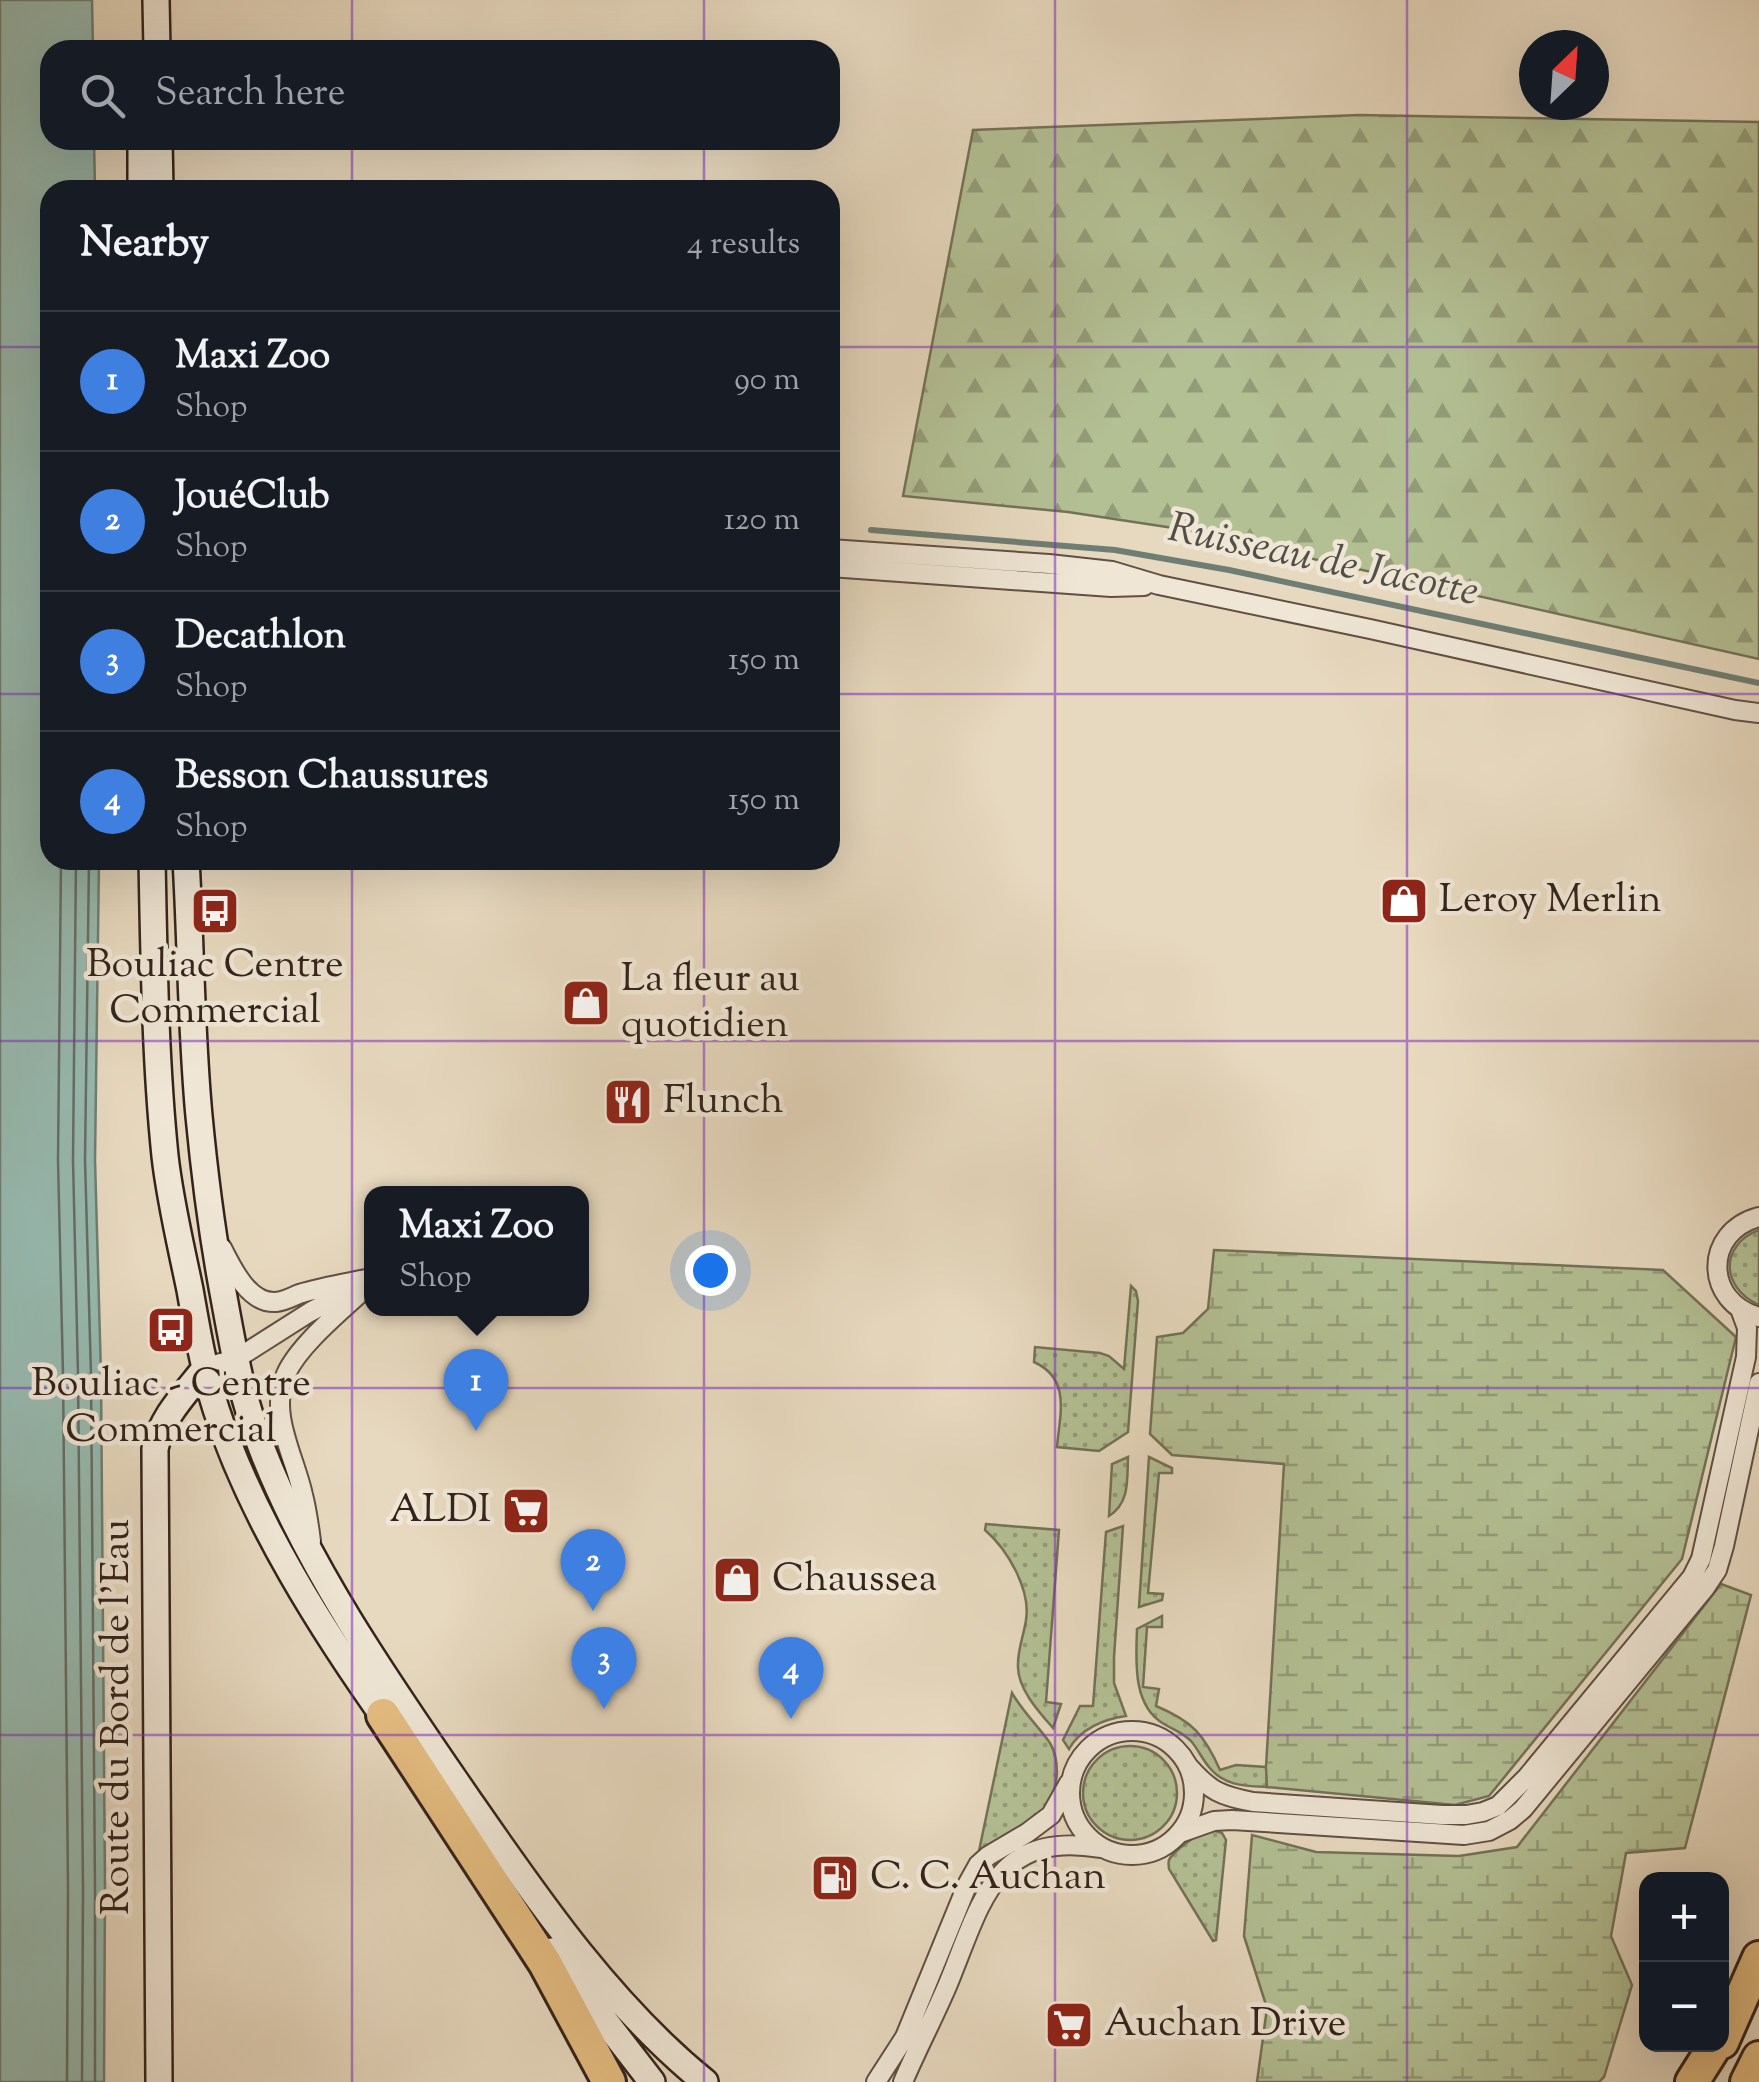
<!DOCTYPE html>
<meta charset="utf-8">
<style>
body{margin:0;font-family:"Sorts Mill Goudy",serif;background:#20242c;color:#f1f3f6}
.controls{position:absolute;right:30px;bottom:30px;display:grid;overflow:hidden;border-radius:20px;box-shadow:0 10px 40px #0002}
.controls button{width:90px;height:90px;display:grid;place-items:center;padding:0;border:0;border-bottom:2px solid #363941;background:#171b24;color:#f1f3f6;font:50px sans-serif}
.compass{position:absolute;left:1519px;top:30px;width:90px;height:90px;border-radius:50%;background:#171b24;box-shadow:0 10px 40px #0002;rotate:25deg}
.you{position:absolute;left:710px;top:1270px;width:35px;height:35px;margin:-25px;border:8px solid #fff;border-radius:50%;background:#1a73e8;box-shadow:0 0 0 15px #1a73e833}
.badge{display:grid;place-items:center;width:65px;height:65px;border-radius:50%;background:#1a73e8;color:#fff;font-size:32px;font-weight:700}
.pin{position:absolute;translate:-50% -82px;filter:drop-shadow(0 2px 5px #0008)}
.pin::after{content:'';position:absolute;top:52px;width:35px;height:30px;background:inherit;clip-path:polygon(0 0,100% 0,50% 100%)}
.popup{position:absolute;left:364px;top:1186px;width:225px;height:130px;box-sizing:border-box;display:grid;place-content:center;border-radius:20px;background:#171b24;filter:drop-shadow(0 2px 8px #0005);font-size:32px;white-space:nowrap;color:#9ea1a6}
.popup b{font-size:38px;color:#f1f3f6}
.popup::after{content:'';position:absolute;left:50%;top:100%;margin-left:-20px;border:20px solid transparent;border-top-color:#171b24}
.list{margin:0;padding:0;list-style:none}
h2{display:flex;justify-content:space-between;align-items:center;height:130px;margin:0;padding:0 40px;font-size:42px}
h2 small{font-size:32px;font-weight:400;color:#9ea1a6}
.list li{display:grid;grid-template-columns:65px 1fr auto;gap:30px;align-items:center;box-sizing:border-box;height:140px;padding:0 40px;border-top:2px solid #363941}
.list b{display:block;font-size:38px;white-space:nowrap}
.list p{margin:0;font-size:32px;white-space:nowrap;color:#9ea1a6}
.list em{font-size:32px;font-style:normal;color:#9ea1a6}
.icon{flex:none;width:55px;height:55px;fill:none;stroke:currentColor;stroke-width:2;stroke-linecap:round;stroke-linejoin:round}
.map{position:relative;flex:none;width:1759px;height:2082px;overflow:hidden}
.search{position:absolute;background:#171b24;box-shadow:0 10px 40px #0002;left:40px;top:40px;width:800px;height:110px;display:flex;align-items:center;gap:25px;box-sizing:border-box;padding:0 35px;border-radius:30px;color:#9ea1a6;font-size:38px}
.panel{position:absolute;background:#171b24;box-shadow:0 10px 40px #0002;left:40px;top:180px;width:800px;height:690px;border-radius:30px}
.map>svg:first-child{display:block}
</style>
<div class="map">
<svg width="1759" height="2082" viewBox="0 0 1759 2082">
<defs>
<pattern id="grass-dots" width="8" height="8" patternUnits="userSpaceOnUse" patternTransform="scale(2.5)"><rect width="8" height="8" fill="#b3c094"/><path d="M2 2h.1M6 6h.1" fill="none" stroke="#929c78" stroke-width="1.8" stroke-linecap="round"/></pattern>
<pattern id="forest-firs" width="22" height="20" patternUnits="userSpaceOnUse" patternTransform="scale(2.5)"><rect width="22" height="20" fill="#b3c094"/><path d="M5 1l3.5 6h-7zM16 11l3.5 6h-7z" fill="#929c78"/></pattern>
<pattern id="wetland-marsh" width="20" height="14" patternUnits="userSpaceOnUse" patternTransform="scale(2.5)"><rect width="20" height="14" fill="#b3c094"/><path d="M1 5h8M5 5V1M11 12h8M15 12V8" fill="none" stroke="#929c78"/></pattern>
</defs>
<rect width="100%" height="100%" fill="#e7d9bf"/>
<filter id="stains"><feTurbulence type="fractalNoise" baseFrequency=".002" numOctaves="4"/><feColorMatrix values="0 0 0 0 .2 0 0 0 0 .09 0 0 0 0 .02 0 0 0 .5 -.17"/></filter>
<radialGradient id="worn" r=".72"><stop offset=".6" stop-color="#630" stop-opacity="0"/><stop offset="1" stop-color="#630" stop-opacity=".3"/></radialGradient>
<path fill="url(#grass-dots)" stroke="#737258" stroke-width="2.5" d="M1759,1230v75c-38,-17 -40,-60 0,-75z
M1131,1286l5,5 2,10 -10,131 -29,19 -42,-4c3,-34 14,-68 -23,-85l1,-15 65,6 9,3 15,13z
M1128,1457c-1,22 2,46 -19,59l3,-52z
M1149,1457l23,11v5h-13l-11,120 15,1 -1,6 -23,7z
M986,1524l73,6 -13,172 15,2 -8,24c-14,-16 -35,-39 -35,-61 -1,-16 6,-32 8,-47 5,-31 -19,-71 -41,-90z
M1123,1526l-9,131v26l12,33c-22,3 -46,13 -57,33l-6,-9 17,-34h13l13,-174z
M1162,1616v11h-15l-4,60 16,2 -3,17c36,15 48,28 64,64l16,-5 30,2 1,20c-22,-1 -43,-1 -58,-20 -7,-8 -11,-18 -18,-26 -9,-9 -17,-11 -27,-17 -32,-18 -28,-64 -27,-95z
M1012,1693c11,19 26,33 38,50 6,10 7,19 7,30 -3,48 -43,57 -78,78z
M1083 1793a47 47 0 1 1 94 0a47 47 0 1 1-94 0Z
M1210,1829l12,4 4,7 -10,100 -3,1 -44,-72c0,-3 -1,-6 0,-9 4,-9 32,-29 41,-31z"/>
<path fill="url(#forest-firs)" stroke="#737258" stroke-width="2.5" d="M1359,115l400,7v537l-579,-130 -112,-17 -165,-16 70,-366z"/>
<path fill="url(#wetland-marsh)" stroke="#737258" stroke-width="2.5" d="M1214,1250l449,20 73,67 -54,222 -193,237 -34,9 -188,-18 -1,-20 18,-303 -112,-9 -22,-21 7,-97 26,-4 25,-24z
M1721,1584l30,11 -66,253 -59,5 -15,83 21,49 -28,92 -5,5h-342l10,-74 -23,-72 8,-101 64,17 143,4 58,-9z"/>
<path fill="#97bab0" stroke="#6f7e74" stroke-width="2.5" d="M0,0h92l1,50h-43v90h44l1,50h-45v670h49l-4,300 6,215 4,514 -1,193h-104z"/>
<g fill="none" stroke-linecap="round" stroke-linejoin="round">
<path stroke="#656e66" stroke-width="2.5" d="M61,860l-3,300 5,215 5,514 -1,193
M76,860l-3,300 5,215 5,514 -1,193
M89,860l-4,300 6,215 4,514v193"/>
<path stroke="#6f7e74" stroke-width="6" d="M830,527l6,1
M871,530l244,20 114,20 530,113"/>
<g stroke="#605044" stroke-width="22">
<path id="street" d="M830,549l219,15 63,7 47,14 211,44 365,81 24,3
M830,567l281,20 33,-1
M1759,1217c-56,15 -55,85 0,100
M222,1248c10,20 27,56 54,54 9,-1 16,-5 23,-8 23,-7 48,-11 72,-16
M206,1367l30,-8 74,-47 47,-25
M311,1541c-2,-15 -4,-31 -8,-46 -8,-38 -35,-82 -17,-121 14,-31 60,-67 85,-91
M1070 1793a62 62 0 1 1 124 0a62 62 0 1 1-124 0Z
M1189,1767c21,24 32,29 64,35l189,13h24l17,-3 15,-6 29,-29 165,-200 9,-18 45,-202 1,-29 -7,-19
M1180,1833l34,-12 18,-1 232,15 25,-4 21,-11 13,-11 182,-221 12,-18 7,-24 35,-163
M876,2082l29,-45 63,-154 10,-18 10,-9 39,-23 24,-18 18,-32
M903,2082c14,-33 31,-65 45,-98 33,-80 46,-154 152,-136"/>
</g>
<g stroke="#33231b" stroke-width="30">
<path id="secondary" d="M156,0l1,50
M141,140v50
M159,140l1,50
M152,860c2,98 3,198 13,296 5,45 16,90 25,134 7,40 14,81 26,119 36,111 108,224 175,318
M186,860c5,85 5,171 13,256 6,63 14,125 26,187 9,50 18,99 37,146 47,122 132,242 206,350 70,101 141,205 237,283
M551,1951l101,131
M159,2082l-4,-633c6,-32 31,-56 51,-82"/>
</g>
<g stroke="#33231b" stroke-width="38">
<path id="highway" d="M383,1715l162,248 64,119
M1722,2042l37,-84
M1692,2082l24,-38
M1747,2082l12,-24"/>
</g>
<use href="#street" stroke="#efe6d5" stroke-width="18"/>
<use href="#secondary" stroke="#efe6d5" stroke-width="25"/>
<use href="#highway" stroke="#e4bc80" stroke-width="32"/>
</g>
<path fill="none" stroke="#7b2cbf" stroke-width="2.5" stroke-opacity="0.55" d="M352,0v50M704,0v50M1055,0v2082M1407,0v2082M352,140v50M704,140v50M0,347h50M830,347h929M0,694h50M830,694h929M352,860v1222M704,860v1222M0,1041h1759M0,1388h1759M0,1735h1759"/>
<defs>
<g id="shop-square" transform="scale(2.5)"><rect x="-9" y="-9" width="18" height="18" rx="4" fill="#8f2418" stroke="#efe6d5"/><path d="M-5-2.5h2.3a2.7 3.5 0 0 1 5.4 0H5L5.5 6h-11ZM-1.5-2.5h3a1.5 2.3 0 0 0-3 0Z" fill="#fff"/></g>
<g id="bus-square" transform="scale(2.5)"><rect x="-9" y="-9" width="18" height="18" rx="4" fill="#8f2418" stroke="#efe6d5"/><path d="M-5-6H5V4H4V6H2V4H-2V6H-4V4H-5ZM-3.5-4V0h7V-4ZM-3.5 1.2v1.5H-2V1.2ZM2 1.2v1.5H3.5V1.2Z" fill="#fff"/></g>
<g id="restaurant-square" transform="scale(2.5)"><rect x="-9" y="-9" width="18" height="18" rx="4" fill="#8f2418" stroke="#efe6d5"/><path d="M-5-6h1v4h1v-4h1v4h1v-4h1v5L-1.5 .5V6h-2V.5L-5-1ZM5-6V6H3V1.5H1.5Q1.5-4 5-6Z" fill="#fff"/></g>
<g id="supermarket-square" transform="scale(2.5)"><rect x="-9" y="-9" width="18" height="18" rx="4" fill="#8f2418" stroke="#efe6d5"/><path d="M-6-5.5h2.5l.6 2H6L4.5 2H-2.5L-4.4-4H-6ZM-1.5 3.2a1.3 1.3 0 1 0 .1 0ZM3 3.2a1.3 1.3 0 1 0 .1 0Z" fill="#fff"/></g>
<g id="fuel-square" transform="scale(2.5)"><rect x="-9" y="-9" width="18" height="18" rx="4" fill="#8f2418" stroke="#efe6d5"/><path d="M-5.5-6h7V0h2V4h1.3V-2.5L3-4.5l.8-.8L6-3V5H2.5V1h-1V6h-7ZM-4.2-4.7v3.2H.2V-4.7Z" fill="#fff"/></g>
</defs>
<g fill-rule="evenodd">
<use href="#shop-square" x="1404" y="901"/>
<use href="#bus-square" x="215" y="911"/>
<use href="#shop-square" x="586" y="1003"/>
<use href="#restaurant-square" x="628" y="1102"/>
<use href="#bus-square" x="171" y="1330"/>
<use href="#supermarket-square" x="526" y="1511"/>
<use href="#shop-square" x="737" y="1580"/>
<use href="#fuel-square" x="835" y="1878"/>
<use href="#supermarket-square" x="1069" y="2025"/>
</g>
<g text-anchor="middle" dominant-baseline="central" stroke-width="9" stroke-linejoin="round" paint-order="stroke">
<g font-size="40" fill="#33231b" stroke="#efe6d5" text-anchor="start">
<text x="1439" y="901">Leroy Merlin</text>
<text x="215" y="966" text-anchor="middle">Bouliac Centre<tspan x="215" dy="46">Commercial</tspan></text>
<text x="621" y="980">La fleur au<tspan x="621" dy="46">quotidien</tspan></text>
<text x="663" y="1102">Flunch</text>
<text x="171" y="1385" text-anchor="middle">Bouliac - Centre<tspan x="171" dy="46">Commercial</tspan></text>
<text x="491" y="1511" text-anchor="end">ALDI</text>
<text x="772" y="1580">Chaussea</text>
<text x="870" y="1878">C. C. Auchan</text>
<text x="1104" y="2025">Auchan Drive</text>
</g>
<g font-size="40" fill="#33231b" stroke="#efe6d5">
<text transform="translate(118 1717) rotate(-90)">Route du Bord de l'Eau</text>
</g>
<g font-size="42" font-style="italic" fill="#515048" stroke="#efe6d5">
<text transform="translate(1323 562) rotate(12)">Ruisseau de Jacotte</text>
</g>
</g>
<rect width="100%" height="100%" filter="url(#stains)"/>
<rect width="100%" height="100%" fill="url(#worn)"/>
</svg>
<div class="controls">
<button>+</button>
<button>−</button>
</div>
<svg class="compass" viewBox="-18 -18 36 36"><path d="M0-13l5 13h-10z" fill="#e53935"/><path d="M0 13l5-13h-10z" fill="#9ea1a6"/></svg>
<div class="you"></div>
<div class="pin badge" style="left:476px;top:1431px;background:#3f7fe0">1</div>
<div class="popup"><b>Maxi Zoo</b>Shop</div>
<div class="pin badge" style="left:593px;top:1611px;background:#3f7fe0">2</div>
<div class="pin badge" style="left:604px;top:1709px;background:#3f7fe0">3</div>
<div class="pin badge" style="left:791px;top:1719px;background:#3f7fe0">4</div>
<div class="search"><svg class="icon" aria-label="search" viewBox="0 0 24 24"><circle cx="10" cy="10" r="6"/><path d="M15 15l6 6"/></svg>Search here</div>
<section class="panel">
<h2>Nearby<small>4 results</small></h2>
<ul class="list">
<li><span class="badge" style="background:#3f7fe0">1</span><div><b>Maxi Zoo</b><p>Shop</p></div><em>90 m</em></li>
<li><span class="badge" style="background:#3f7fe0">2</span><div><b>JouéClub</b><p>Shop</p></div><em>120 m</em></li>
<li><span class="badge" style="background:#3f7fe0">3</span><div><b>Decathlon</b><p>Shop</p></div><em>150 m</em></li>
<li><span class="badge" style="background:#3f7fe0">4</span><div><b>Besson Chaussures</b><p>Shop</p></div><em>150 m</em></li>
</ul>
</section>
</div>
